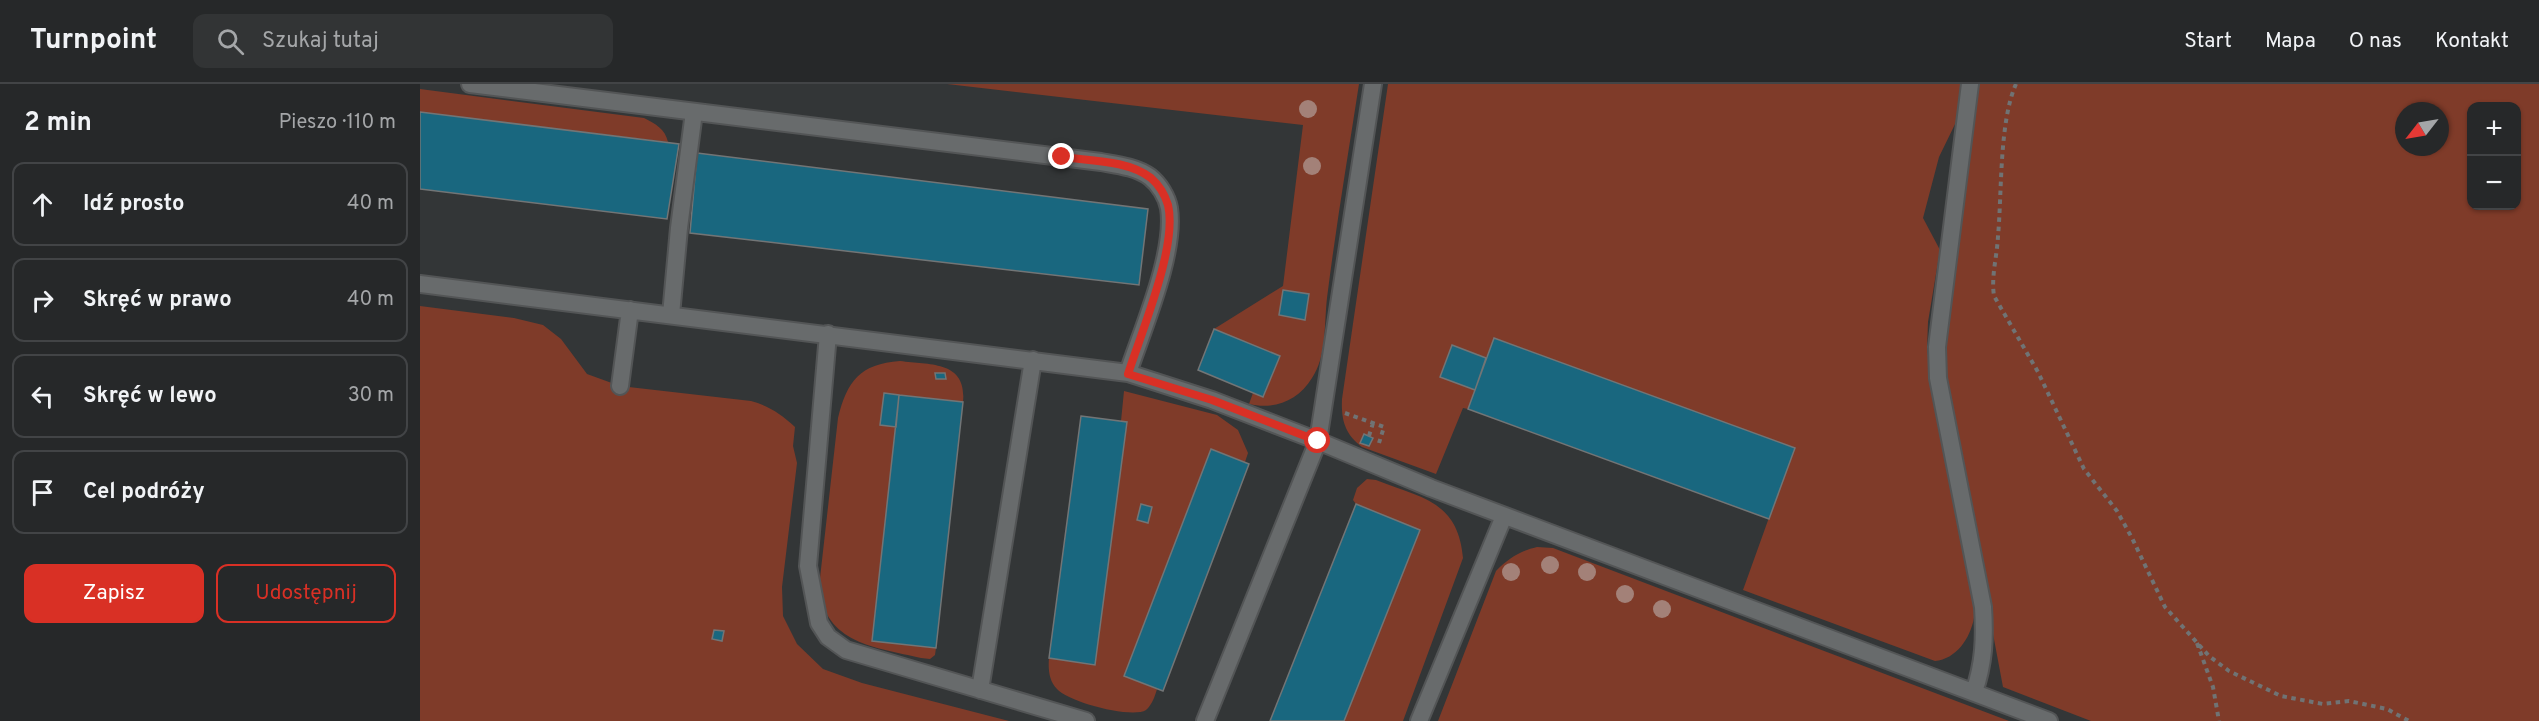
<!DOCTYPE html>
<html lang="pl">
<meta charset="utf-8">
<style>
body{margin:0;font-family:Overpass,sans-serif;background:#323435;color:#f1f3f6}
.controls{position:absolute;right:18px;top:18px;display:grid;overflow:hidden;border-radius:12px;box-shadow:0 2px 4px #0004}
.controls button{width:54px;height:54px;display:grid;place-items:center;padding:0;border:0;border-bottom:2px solid #424446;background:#262829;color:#f1f3f6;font:30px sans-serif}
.compass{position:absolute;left:1975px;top:18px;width:54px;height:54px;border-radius:50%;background:#262829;box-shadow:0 2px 4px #0004;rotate:239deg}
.stop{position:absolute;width:18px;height:18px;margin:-14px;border:4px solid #d93025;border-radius:50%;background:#fff}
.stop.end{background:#d93025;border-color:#fff;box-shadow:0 2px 6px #0008}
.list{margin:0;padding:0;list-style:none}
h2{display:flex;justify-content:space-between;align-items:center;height:78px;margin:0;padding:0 24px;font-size:26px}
h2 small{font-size:20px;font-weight:400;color:#a4a6a8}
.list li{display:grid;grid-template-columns:39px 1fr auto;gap:18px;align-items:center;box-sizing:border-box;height:84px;margin:0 12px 12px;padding:0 12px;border:2px solid #424446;border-radius:12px}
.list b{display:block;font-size:22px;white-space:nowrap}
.list em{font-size:20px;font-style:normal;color:#a4a6a8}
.actions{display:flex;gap:12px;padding:18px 24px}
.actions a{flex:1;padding:14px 0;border:2px solid #d93025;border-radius:12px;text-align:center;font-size:21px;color:#d93025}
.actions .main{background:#d93025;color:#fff}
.icon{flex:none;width:33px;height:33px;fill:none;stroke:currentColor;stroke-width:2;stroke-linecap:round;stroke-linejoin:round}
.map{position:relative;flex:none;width:2119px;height:637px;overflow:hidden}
header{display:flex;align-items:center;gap:36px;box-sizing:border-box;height:84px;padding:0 30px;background:#262829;border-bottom:2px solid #424446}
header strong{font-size:28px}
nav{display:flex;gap:33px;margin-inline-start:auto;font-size:21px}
.search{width:420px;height:54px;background:#323435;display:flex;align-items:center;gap:15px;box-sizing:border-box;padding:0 21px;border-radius:12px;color:#a4a6a8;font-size:22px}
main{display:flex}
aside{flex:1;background:#262829}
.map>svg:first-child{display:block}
</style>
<header>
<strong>Turnpoint</strong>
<div class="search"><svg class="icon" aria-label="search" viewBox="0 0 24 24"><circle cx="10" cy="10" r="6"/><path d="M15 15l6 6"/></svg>Szukaj tutaj</div>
<nav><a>Start</a><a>Mapa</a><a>O nas</a><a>Kontakt</a></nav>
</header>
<main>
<aside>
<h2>2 min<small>Pieszo · 110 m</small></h2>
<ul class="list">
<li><svg class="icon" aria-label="ahead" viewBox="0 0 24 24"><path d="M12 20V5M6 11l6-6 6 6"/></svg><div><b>Idź prosto</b></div><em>40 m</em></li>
<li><svg class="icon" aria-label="right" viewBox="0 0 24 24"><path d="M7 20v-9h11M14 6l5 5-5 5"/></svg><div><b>Skręć w prawo</b></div><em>40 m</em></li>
<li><svg class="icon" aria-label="left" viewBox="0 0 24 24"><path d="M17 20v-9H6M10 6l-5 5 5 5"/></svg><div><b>Skręć w lewo</b></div><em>30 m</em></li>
<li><svg class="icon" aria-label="arrive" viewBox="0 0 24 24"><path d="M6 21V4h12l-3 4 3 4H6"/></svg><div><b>Cel podróży</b></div></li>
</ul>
<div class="actions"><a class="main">Zapisz</a><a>Udostępnij</a></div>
</aside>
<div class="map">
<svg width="2119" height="637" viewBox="0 0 2119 637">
<rect width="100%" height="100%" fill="#333637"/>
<path fill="#7f3b29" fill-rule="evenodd" d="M527,0h412c-11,71 -23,142 -32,214 -3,26 0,58 -15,80 -14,23 -38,32 -63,26l4,-11 11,3 16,-40 -66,-27 69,-43 20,-161z
M968,0h574l-4,34 -19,39 -16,61 17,32 -12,72 -1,28 46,238c0,9 3,21 1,30 -4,21 -18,41 -39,43l-192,-71 51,-142 -300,-110 -8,20 -34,-12 -12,31 35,13 -7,19 -5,-1 -27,66 -74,-27c-17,-13 -21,-27 -20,-48z
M1555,0h564v637h-448l-88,-34 -59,-314 -2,-24zM2052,22h44v100h-44zM1984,27h36v36h-36z
M0,5l224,29c12,6 21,11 24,24l-248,-30z
M0,222l94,12 29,7 18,14 26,35 33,12 131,15c18,5 30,13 44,26l-2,19 4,17 -15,124 1,29 14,28 26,25 39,14 147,38h-589z
M480,277c31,4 67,0 63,41l-79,-9 12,34 -23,214 63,7 -1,7 -5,4 -9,-1c-46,-11 -96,-14 -102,-71l19,-169c9,-37 22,-54 62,-57z
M704,307l93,24 21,15 10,23 -3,9 -34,-13 -87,227 33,13c-2,7 -5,16 -11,21 -14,9 -78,-8 -89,-21 -8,-8 -9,-20 -8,-31l46,6 32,-242 -6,-1z
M947,395l9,1c46,18 82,21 87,78l-60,163h-59l76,-191 -64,-26 -3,-4 4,-12z
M1117,463l16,1 21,8 435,165h-571l58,-150c13,-13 24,-20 41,-24z"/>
<path fill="#19677f" stroke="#727576" stroke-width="1.5" d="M0,28l259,32 -12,75 -247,-30z
M277,69l451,56 -9,76 -449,-52z
M863,206l26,4 -4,26 -26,-5z
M794,245l66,27 -17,41 -65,-27z
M1074,254l301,110 -26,71 -301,-110z
M1032,261l34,13 -11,32 -35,-13z
M515,289h10l1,6h-10z
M464,309l15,2 -3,32 -16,-2z
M479,311l64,7 -27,246 -64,-7z
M661,332l46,6 -32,243 -46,-7z
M944,350l9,4 -4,8 -9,-3z
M791,365l38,15 -86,227 -39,-15z
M721,420l11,3 -4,16 -11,-3z
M936,420l64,26 -76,191h-74z
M294,546l10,1 -2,10 -10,-2z"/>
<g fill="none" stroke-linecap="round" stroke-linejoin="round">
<g stroke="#535556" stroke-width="20">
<path id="service" d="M50,0l631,78c17,3 35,5 49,15 9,7 17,20 19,31 7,45 -27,122 -41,165
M953,0l-55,357 113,47 618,233
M1550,0l-33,263 1,31 45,229c2,31 1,56 -9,85
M0,200l708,89 84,27 106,41 -113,280
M251,231l8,-87 15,-116
M408,250l-20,232 11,57 9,14 18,13 240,71
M200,302l10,-76
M560,606l53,-330
M999,637l85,-205"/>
</g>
<path stroke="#707374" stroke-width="4" stroke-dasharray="4.5 4.5" stroke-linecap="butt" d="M1596,0c-17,38 -14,109 -18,152 -1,21 -7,40 -4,60l44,76 46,97 33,42 15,27 33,69 44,49 20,15 52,25 42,8 26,-3 38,8 22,12
M925,329l39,14 -5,16
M949,352l4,-13
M1777,559l16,44 6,34"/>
<use href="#service" stroke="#686b6c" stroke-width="16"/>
</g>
<g fill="#a38178">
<circle cx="888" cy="25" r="9"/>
<circle cx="892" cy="82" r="9"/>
<circle cx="1130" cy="481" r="9"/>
<circle cx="1091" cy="488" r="9"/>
<circle cx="1167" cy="488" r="9"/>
<circle cx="1205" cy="510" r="9"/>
<circle cx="1242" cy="525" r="9"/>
</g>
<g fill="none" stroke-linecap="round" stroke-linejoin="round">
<path stroke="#d93025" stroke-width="8" d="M642,73c28,4 66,3 89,21 8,7 14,17 17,27 10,41 -27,128 -40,169l84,26 106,41"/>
</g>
</svg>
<div class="controls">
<button>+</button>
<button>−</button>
</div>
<svg class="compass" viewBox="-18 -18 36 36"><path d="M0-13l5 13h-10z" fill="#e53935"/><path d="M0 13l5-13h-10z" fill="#a4a6a8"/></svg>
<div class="stop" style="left:898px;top:357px"></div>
<div class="stop end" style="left:642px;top:73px"></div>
</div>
</main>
